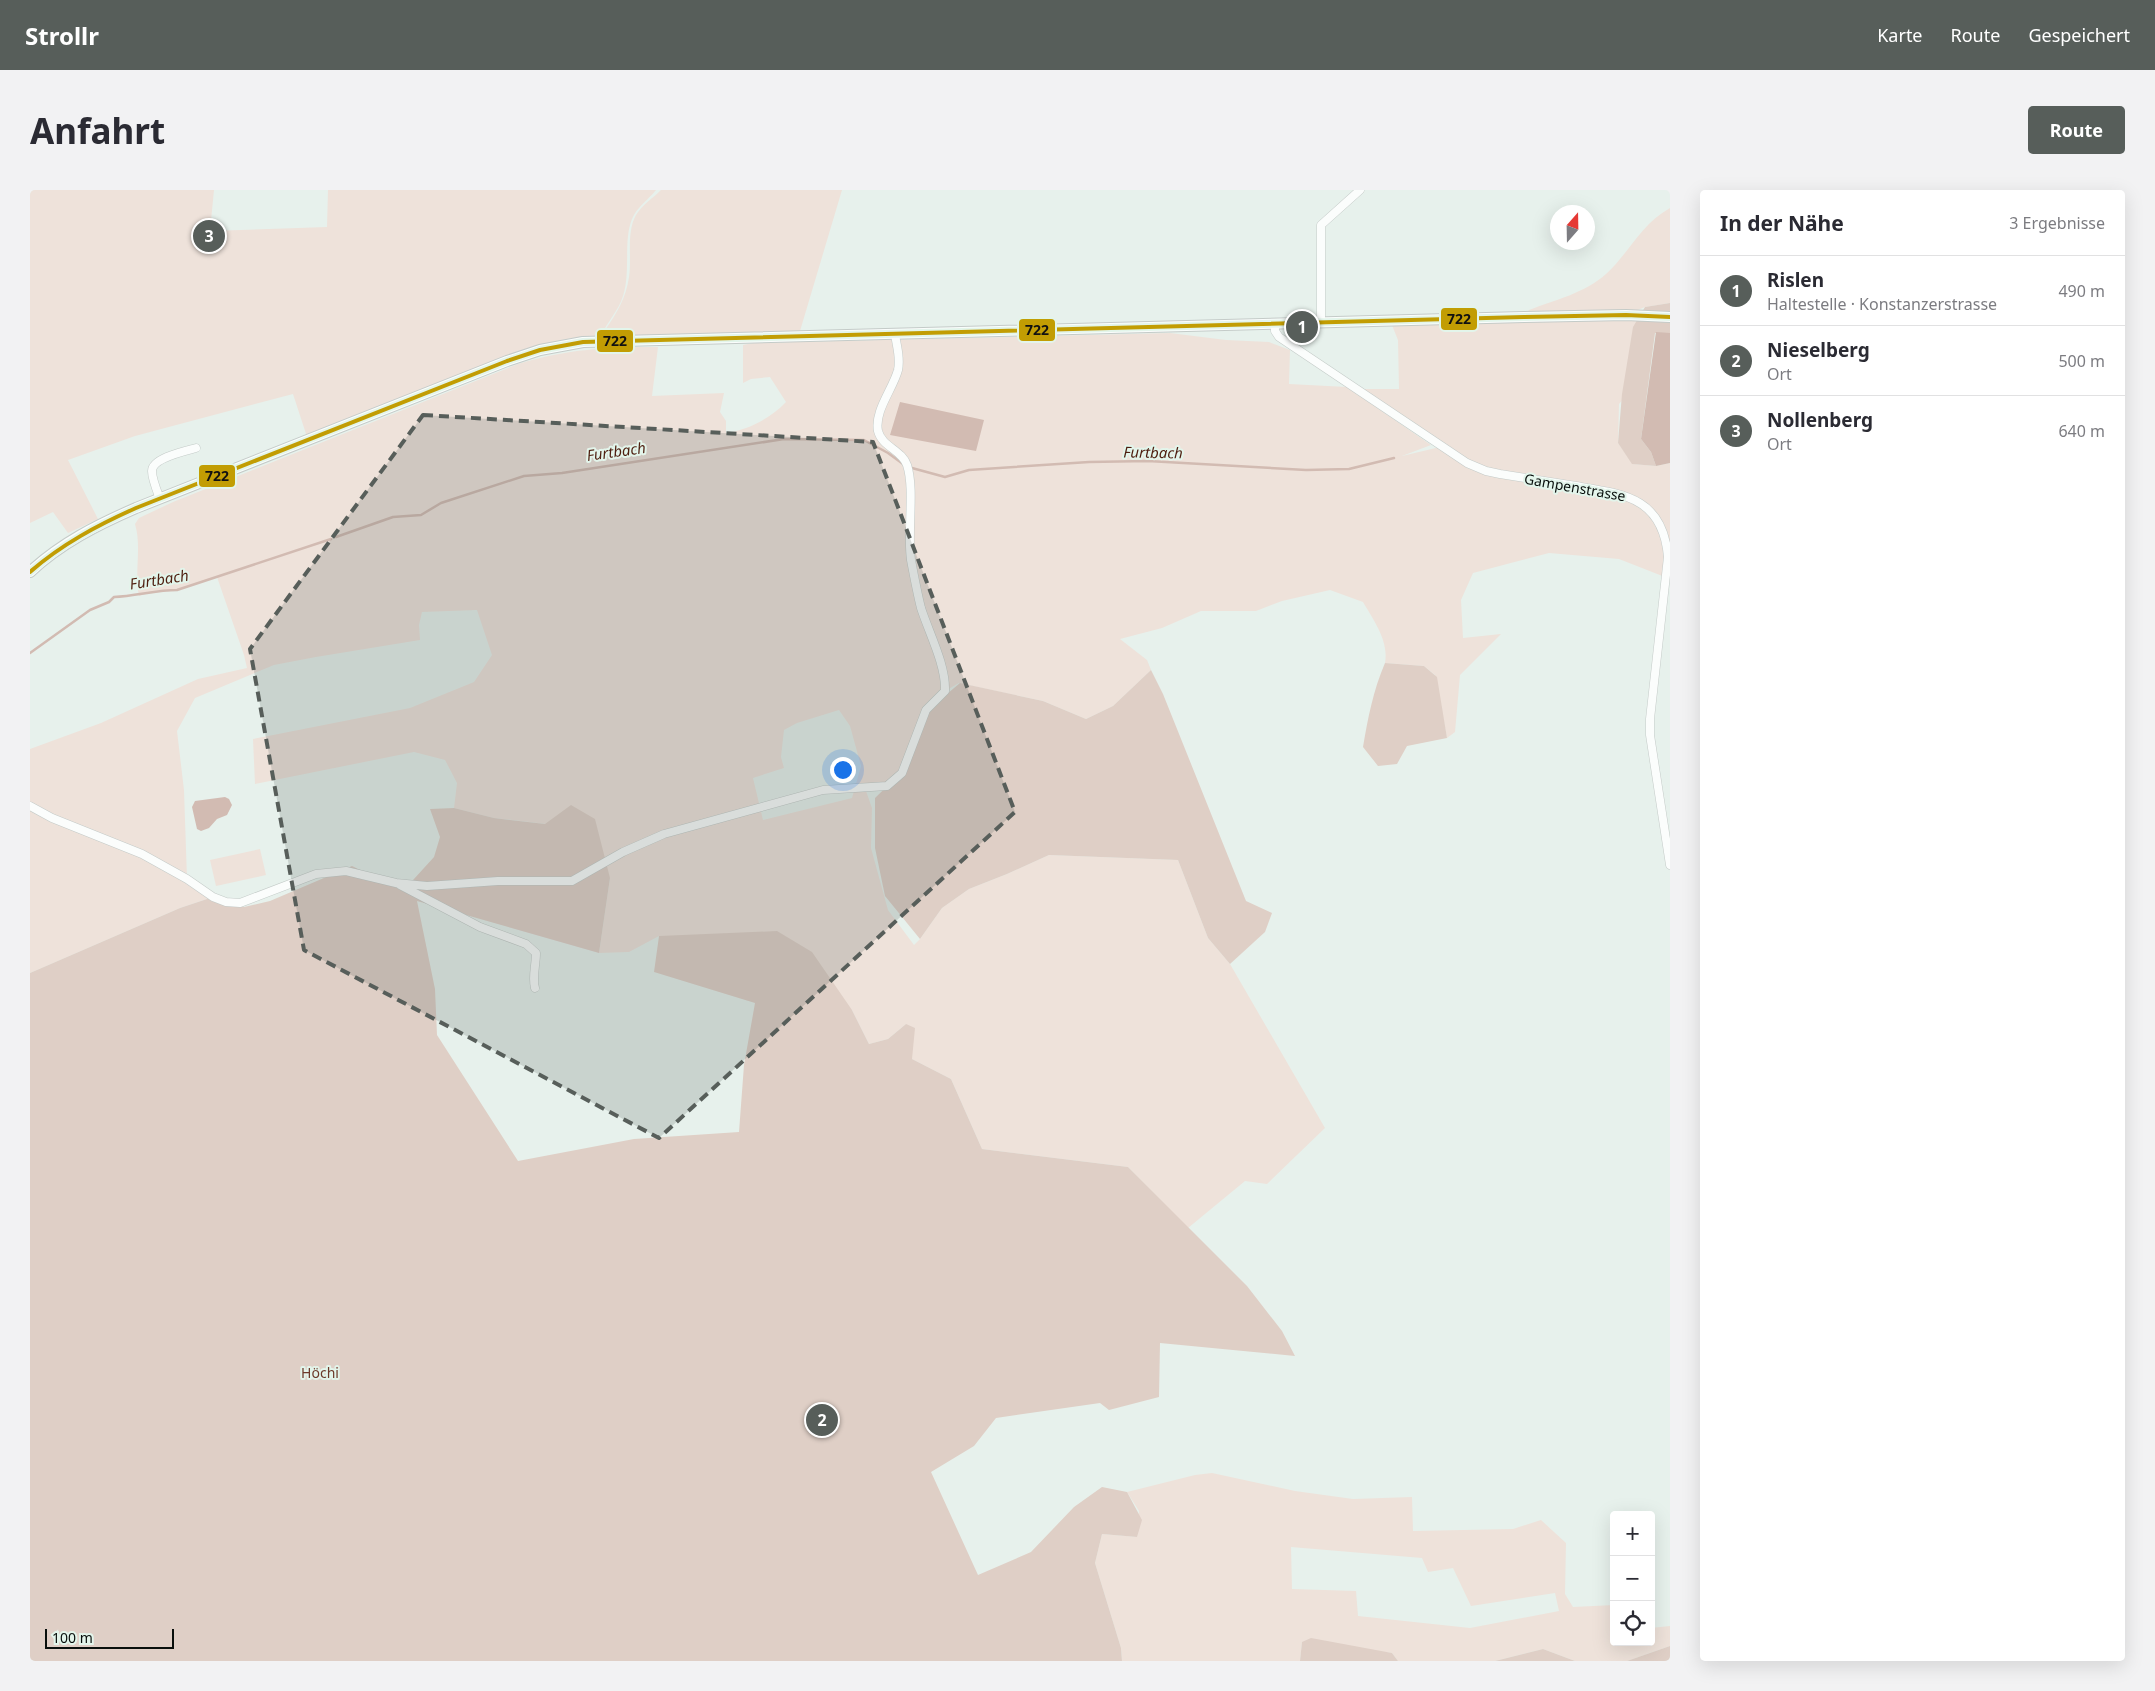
<!DOCTYPE html>
<html lang="de">
<meta charset="utf-8">
<style>
body{margin:0;font-family:"Noto Sans",sans-serif;background:#f2f2f3;color:#2b2b33}
.controls{position:absolute;right:15px;bottom:15px;display:grid;overflow:hidden;border-radius:5px;box-shadow:0 5px 20px #0002}
.controls button{width:45px;height:45px;display:grid;place-items:center;padding:0;border:0;border-bottom:1px solid #e1e1e2;background:#fff;color:#2b2b33;font:25px sans-serif}
.compass{position:absolute;left:1520px;top:15px;width:45px;height:45px;border-radius:50%;background:#fff;box-shadow:0 5px 20px #0002;rotate:20deg}
.scale{position:absolute;left:15px;bottom:12px;width:129px;box-sizing:border-box;padding-left:5px;border:2px solid #090f0c;border-top:0;font-size:14px;line-height:18px;white-space:nowrap;color:#090f0c;-webkit-text-stroke:4px #e3f5eb;paint-order:stroke}
.you{position:absolute;left:812px;top:579px;width:18px;height:18px;margin:-12px;border:4px solid #fff;border-radius:50%;background:#1a73e8;box-shadow:0 0 0 8px #1a73e833}
.badge{display:grid;place-items:center;width:32px;height:32px;border-radius:50%;background:#575e5a;color:#fff;font-size:16px;font-weight:700}
.pin{position:absolute;translate:-50% -50%;border:2px solid #fff;box-shadow:0 1px 5px #0006}
.list{margin:0;padding:0;list-style:none}
h2{display:flex;justify-content:space-between;align-items:center;height:65px;margin:0;padding:0 20px;font-size:21px}
h2 small{font-size:16px;font-weight:400;color:#7c7c81}
.list li{display:grid;grid-template-columns:32px 1fr auto;gap:15px;align-items:center;box-sizing:border-box;height:70px;padding:0 20px;border-top:1px solid #e1e1e2}
.list b{display:block;font-size:19px;white-space:nowrap}
.list p{margin:0;font-size:16px;white-space:nowrap;color:#7c7c81}
.list em{font-size:16px;font-style:normal;color:#7c7c81}
.icon{flex:none;width:28px;height:28px;fill:none;stroke:currentColor;stroke-width:2;stroke-linecap:round;stroke-linejoin:round}
.map{position:relative;flex:none;width:1640px;height:1471px;overflow:hidden;border-radius:5px}
header{display:flex;align-items:center;gap:30px;box-sizing:border-box;height:70px;padding:0 25px;background:#575e5a;color:#fff}
header strong{font-size:24px}
nav{display:flex;gap:28px;margin-inline-start:auto;font-size:18px}
.intro{display:flex;align-items:center;justify-content:space-between;box-sizing:border-box;height:120px;padding:0 30px}
h1{margin:0;font-size:35px}
.button{padding:12px 22px;border-radius:5px;background:#575e5a;color:#fff;font-size:18px;font-weight:700}
main{display:flex;gap:30px;padding:0 30px}
aside{flex:1;background:#fff;border-radius:5px;box-shadow:0 5px 20px #0002}
.map>svg:first-child{display:block}
</style>
<header>
<strong>Strollr</strong>
<nav><a>Karte</a><a>Route</a><a>Gespeichert</a></nav>
</header>
<div class="intro"><h1>Anfahrt</h1><a class="button">Route</a></div>
<main>
<div class="map">
<svg width="1640" height="1471" viewBox="0 0 1640 1471">
<rect width="100%" height="100%" fill="#e7f1ec"/>
<path fill="#eee2da" fill-rule="evenodd" d="M0,0h184l-4,41 117,-4 1,-37h328c-8,10 -19,17 -24,29 -9,22 -1,53 -9,77 -4,14 -16,26 -22,40 -58,0 -114,27 -167,50 -43,17 -85,35 -126,54l-15,-46 -158,42 -67,24 30,59 -30,14 -15,-21 -23,11z
M631,0h181l-42,141 -190,5 -4,-2 -1,-4c12,-17 21,-32 24,-53 3,-20 -3,-44 7,-62 6,-10 17,-17 25,-25z
M1640,18v95l-25,4 -19,8 12,4 -13,78 -6,7 -1,39 15,21 23,2 14,-3v116l-51,-20 -70,-6 -76,20 -12,27 2,38 38,-4 -41,41 -5,57 -8,6 -12,-63 -11,-9 -39,-3c4,-22 -11,-42 -22,-61l-33,-12 -48,11 -26,10h-55l-39,17 -42,11 27,21 4,10 -38,36 -27,13 -43,-18 -84,-18 -14,8 -43,82 -15,13 -22,2 7,20 -1,40 17,62 26,35 6,-6 22,-31 27,-19 38,-15 42,-19 129,5 30,78 22,26 95,164 -58,56 -22,-3 -57,47 -60,-61 -146,-18 -31,-70 -39,-20 -6,-35 -18,15 -19,5 -17,-34 -193,-74 -30,16 -30,1 11,-75 -64,-54 -52,-6 -40,-10 3,-25 -12,-23 -31,-8 -159,32 -2,-45 157,-31 64,-26 18,-27 -15,-45 -55,2 -3,13 1,15 -104,17 -42,8 -79,33 -18,33 7,59 3,89 26,18 -33,11 -150,65v-224l71,-26 97,-44 49,-11 -3,-13 -27,-78 -40,13h-18l-20,6c-5,-24 3,-49 -4,-72l4,-6 34,-16 345,-138c50,-15 88,-17 140,-17l-6,49 72,-3 -4,19 6,9v12c22,-3 45,-15 60,-31l-16,-25 -19,2 -8,4v-38l10,-2 417,-10 56,7 43,2 21,8 -1,34 58,3 84,58 -29,11 38,-9 -84,-58h43l-1,-49 -8,-20 134,-3 5,-7c26,-10 56,-17 77,-36 24,-22 34,-49 64,-66zM809,520l11,16 11,40 -9,32 -89,22 -10,-42 31,-10 -3,-11 3,-27 13,-7z
M230,659l6,26 -50,11 -6,-26z
M1182,1283l83,18 58,8 59,-2 1,34 100,-2 28,-9 25,23 -1,51 8,13 41,-2v37h37v-14l19,-2v20l-43,15h-52l-32,-12 -48,12h-97l-6,-8 -90,-11 -2,19h-178l-1,-13 -26,-85 7,-29 35,3 2,-26 -12,-19 68,-17zM1261,1357l131,11 6,14 25,-4 18,38 84,-13 4,18 -89,17 -112,-12 -2,-25 -64,-2z"/>
<path fill="#dfcfc6" d="M1640,113v30h-15l-14,106 10,13 5,14 -24,-2 -14,-21 4,-49 11,-67 12,-20z
M1355,473l39,3 13,11 10,61 -40,8 -10,18 -19,2 -15,-19c5,-29 10,-56 22,-84z
M1121,480l12,24 83,207 26,12 -7,19 -35,32 -22,-26 -30,-78 -129,-5 -42,19 -38,15 -27,19 -22,31 -35,-43 -10,-48v-50l34,-33 19,-55 32,-27 83,18 43,18 27,-13z
M541,615l24,14 15,59 -11,75 -182,-52 18,88 2,46 81,126 116,-22 105,-7 5,-67 11,-62 -101,-31 5,-36 118,-5 35,21 40,58 17,34 19,-5 18,-15 9,4 -3,31 39,20 31,70 146,18 119,119 35,45 13,25 -135,-13 -1,54 -50,13 -9,-7 -104,15 -22,28 -43,26 47,103 53,-23 43,-45 28,-20 25,5 15,28 -5,17 -35,-3 -7,29 26,85 1,13h-1092v-688l150,-65 33,-11 31,10 26,-6 82,-35 51,25 31,-34 6,-20 -10,-28 24,-1 40,10 51,6z
M1281,1448l81,15 6,8h-98l2,-19z
M1640,1456v15h-43z
M1513,1459l32,12h-80z"/>
<path fill="#d2bbb2" d="M1626,142l14,1v130l-14,3 -5,-14 -10,-13z
M870,212l84,18 -8,31 -86,-16z
M195,607l4,2 3,6 -5,10 -10,4 -8,9 -8,3 -4,-2 -5,-22 3,-6z"/>
<g fill="none" stroke-linecap="round" stroke-linejoin="round">
<path stroke="#d2bbb2" stroke-width="2.5" d="M882,278l33,9 24,-7 120,-8 59,-1 158,9 43,-1 45,-11
M306,347l57,-20 28,-2 20,-12 83,-27 38,-3 222,-34 80,1 24,13 15,11
M0,463l60,-43 19,-8 5,-5c22,-1 42,-7 63,-7l154,-51"/>
<g stroke="#c4cbc8" stroke-width="9">
<path id="street" d="M1291,132v-97l39,-35
M1245,133v8l4,6 188,126 19,8 14,3c26,4 51,8 76,12 49,8 87,12 92,71l-18,162v16l20,130
M130,309c-3,-8 -8,-20 -8,-28 0,-13 33,-20 44,-23
M0,616l22,12 90,36 45,25 26,18 13,5 14,1 76,-29 30,-3 50,12 31,3 71,-5h74l51,-29 41,-18 159,-44 64,-4 15,-13 24,-63 19,-19c1,-26 -16,-58 -24,-83 -4,-16 -7,-32 -10,-48 -4,-28 4,-71 -4,-95 -5,-15 -25,-18 -29,-34 -4,-20 15,-42 20,-61 3,-13 -2,-25 -3,-37
M370,695l80,42 46,17 10,9c0,12 -4,24 -1,35"/>
</g>
<g stroke="#c4cbc8" stroke-width="12">
<path id="secondary" d="M0,382c31,-29 67,-47 106,-64l371,-147 33,-11 43,-8 941,-25 102,-2 44,2"/>
</g>
<use href="#street" stroke="#fbfdfc" stroke-width="8"/>
<use href="#secondary" stroke="#fbfdfc" stroke-width="10"/>
<g stroke="#e3f5eb" stroke-width="8">
<path id="bus-1" d="M0,382c32,-28 68,-47 106,-64l371,-147 33,-11 43,-8 941,-25 102,-2 44,2"/>
</g>
<use href="#bus-1" stroke="#c29d03" stroke-width="4"/>
</g>
<path fill="#575e5a" fill-opacity="0.2" stroke="#575e5a" stroke-width="4" stroke-dasharray="10 6" stroke-linejoin="round" d="M393,225l450,27 142,370 -356,326 -355,-188 -54,-301z"/>
<g text-anchor="middle" dominant-baseline="central" stroke-width="4" stroke-linejoin="round" paint-order="stroke">
<g font-size="14" fill="#090f0c" stroke="#e3f5eb">
<text transform="translate(1545 297) rotate(10)">Gampenstrasse</text>
</g>
<g font-size="14" fill="#6d3a2a" stroke="#e3f5eb">
<text x="290" y="1182">Höchi</text>
</g>
<g font-size="15" font-style="italic" fill="#4e1e0f" stroke="#e3f5eb">
<text transform="translate(586 261) rotate(-8)">Furtbach</text>
<text transform="translate(1123 262) rotate(1)">Furtbach</text>
<text transform="translate(129 389) rotate(-9)">Furtbach</text>
</g>
</g>
<g stroke="#e3f5eb" stroke-width="2">
<rect x="1410" y="117" width="38" height="24" rx="5" fill="#c29d03"/>
<rect x="988" y="128" width="38" height="24" rx="5" fill="#c29d03"/>
<rect x="566" y="139" width="38" height="24" rx="5" fill="#c29d03"/>
<rect x="168" y="274" width="38" height="24" rx="5" fill="#c29d03"/>
</g>
<g font-size="14" text-anchor="middle" font-weight="bold" fill="#111">
<text x="1429" y="134">722</text>
<text x="1007" y="145">722</text>
<text x="585" y="156">722</text>
<text x="187" y="291">722</text>
</g>
</svg>
<div class="controls">
<button>+</button>
<button>−</button>
<button><svg class="icon" aria-label="locate" viewBox="0 0 24 24"><circle cx="12" cy="12" r="6"/><path d="M12 2v4M12 18v4M2 12h4M18 12h4"/></svg></button>
</div>
<svg class="compass" viewBox="-18 -18 36 36"><path d="M0-13l5 13h-10z" fill="#e53935"/><path d="M0 13l5-13h-10z" fill="#7c7c81"/></svg>
<div class="scale">100 m</div>
<div class="you"></div>
<div class="pin badge" style="left:1272px;top:137px">1</div>
<div class="pin badge" style="left:792px;top:1230px">2</div>
<div class="pin badge" style="left:179px;top:46px">3</div>
</div>
<aside>
<h2>In der Nähe<small>3 Ergebnisse</small></h2>
<ul class="list">
<li><span class="badge">1</span><div><b>Rislen</b><p>Haltestelle · Konstanzerstrasse</p></div><em>490 m</em></li>
<li><span class="badge">2</span><div><b>Nieselberg</b><p>Ort</p></div><em>500 m</em></li>
<li><span class="badge">3</span><div><b>Nollenberg</b><p>Ort</p></div><em>640 m</em></li>
</ul>
</aside>
</main>
